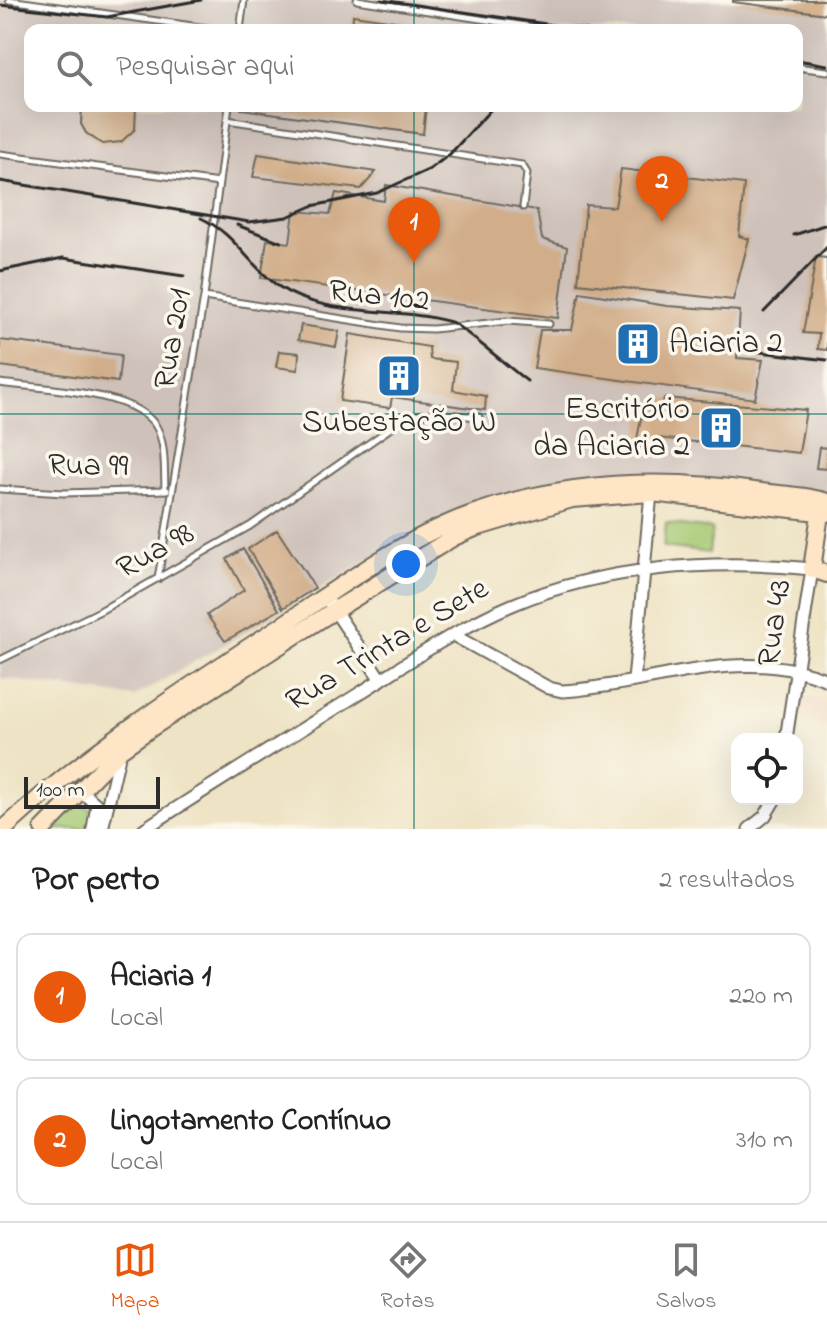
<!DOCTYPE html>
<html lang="pt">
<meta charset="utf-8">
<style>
body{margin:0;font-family:"Indie Flower",sans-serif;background:#f2f2f2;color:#222}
.controls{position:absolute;right:24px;bottom:24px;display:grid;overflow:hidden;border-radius:16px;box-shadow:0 8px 32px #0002}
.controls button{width:72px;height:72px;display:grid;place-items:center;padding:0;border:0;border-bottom:2px solid #e0e0e0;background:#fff;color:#222;font:40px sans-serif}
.scale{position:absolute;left:24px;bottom:20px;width:136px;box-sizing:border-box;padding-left:8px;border:4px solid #2b2b2b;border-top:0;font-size:22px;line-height:28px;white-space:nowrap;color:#2b2b2b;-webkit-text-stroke:6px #fbf7ec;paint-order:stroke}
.you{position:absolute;left:406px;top:564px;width:28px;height:28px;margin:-20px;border:6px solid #fff;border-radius:50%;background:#1a73e8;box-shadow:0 0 0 12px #1a73e833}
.badge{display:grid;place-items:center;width:52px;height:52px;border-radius:50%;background:#ea580c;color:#fff;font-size:26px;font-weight:700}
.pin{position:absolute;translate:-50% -66px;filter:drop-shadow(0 2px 4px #0008)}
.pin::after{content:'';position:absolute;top:42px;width:28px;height:24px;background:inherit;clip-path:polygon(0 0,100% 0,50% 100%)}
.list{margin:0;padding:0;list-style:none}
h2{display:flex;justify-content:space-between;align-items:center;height:104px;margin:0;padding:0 32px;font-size:34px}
h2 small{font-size:26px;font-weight:400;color:#767676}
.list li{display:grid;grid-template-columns:52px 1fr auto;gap:24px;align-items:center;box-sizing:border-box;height:128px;margin:0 16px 16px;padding:0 16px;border:2px solid #e0e0e0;border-radius:16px}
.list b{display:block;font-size:30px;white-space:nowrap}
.list p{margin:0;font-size:26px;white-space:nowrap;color:#767676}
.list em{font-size:26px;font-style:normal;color:#767676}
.icon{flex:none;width:44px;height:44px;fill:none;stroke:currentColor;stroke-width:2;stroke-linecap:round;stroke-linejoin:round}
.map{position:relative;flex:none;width:827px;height:829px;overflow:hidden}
.search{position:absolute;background:#fff;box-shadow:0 8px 32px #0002;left:24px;right:24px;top:24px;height:88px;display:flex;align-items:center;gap:20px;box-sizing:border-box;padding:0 28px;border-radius:16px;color:#767676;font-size:30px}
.sheet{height:392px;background:#fff}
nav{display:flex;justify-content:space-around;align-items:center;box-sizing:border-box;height:112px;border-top:2px solid #e0e0e0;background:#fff;font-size:22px;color:#767676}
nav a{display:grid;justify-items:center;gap:4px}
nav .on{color:#ea580c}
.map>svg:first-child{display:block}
</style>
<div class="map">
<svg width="827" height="829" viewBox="0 0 827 829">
<rect width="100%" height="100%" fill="#fbf7ec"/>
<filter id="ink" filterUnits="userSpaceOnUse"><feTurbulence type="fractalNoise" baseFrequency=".0125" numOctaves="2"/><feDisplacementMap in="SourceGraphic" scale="16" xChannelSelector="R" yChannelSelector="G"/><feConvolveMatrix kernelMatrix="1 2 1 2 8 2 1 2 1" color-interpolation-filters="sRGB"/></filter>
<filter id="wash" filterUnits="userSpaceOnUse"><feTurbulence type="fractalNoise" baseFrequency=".006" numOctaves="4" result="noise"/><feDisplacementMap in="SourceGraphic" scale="32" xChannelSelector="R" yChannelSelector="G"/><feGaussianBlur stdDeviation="1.8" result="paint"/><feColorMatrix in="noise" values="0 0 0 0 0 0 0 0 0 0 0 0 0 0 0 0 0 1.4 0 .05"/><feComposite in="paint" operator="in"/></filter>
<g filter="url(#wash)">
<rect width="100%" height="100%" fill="#eee3c4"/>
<path fill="#f0d5bc" d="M802,695l25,9v24l-31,-11z"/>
<path fill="#cec1b9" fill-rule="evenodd" d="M0,0h827v497l-91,-14 -169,-8 -133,47 -300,175 -134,-19zM30,30h767v76h-767z"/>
<path fill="#a5c871" stroke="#687a4e" stroke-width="2" d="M666,523l46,6 -3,24 -46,-6z
M80,804l12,6 -1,19h-41l20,-22z"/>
<g id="blocks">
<path fill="#d1ad89" d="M733,0h94v14l-94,-12z
M353,15l56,8 -1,7h-56z
M82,106h54l-1,23 -14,13 -19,2 -16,-11 -5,-9z
M241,106h185l-3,28 -182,-25z
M258,154l118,18 -15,17 -108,-12z
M621,169l123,15 -5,52 10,3 -16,61 -155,-17 8,-78 29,2z
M386,185l151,25 5,29 25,8 -9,71 -297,-40 6,-38 23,3 4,-32 36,3 6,-21 48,8z
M816,257l11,1v92l-9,-1 1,-15 -16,-1z
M580,292l87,14 73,5 -3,47 26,2 -8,39 -221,-31 6,-38h32z
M301,325l38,6 -3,16 -38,-7z
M350,334l79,13 1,12 26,3 -3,28 33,6 -1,14 -93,-13 -2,11 -50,-7z
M0,340l121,15 -3,27 -118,-16z
M279,351l20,2 -1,17 -22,-3z
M664,398l142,12 -7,43 -141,-15 -4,11 -18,-4 5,-27 18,-2z
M819,447l8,1v21l-11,-1z
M277,530l38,58 -32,20 -35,-59z
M243,549l36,61 -54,31 -18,-26 37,-25 -17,-31z"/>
</g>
</g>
<g filter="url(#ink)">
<use href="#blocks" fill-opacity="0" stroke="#6f6b61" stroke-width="2"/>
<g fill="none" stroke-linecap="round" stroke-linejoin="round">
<g stroke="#6f6b61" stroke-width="9">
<path id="service" d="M9,0l212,30
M357,0l195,30
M240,30l4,-30
M797,67l30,4
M227,120l295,45 5,8 -4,34
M0,154l219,29
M204,297l196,31 33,1 75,-8 41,3
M0,383c40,6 137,7 157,45 9,18 7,42 8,62
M0,489l63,4 104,-3
M158,579l46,-282 25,-191
M0,660l100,-49 150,-85 158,-110 26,-3 45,4"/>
</g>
<g stroke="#6f6b61" stroke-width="15">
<path id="minor" d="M325,596l56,84
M453,635l96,53 13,3c88,-5 179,-47 265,-11
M634,681l17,-188
M82,792l15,13 -4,24
M102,829l18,-77
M144,829c71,-46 144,-91 216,-136 49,-31 99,-66 152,-88 91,-39 202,-46 300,-36l-26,170
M749,829l16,-13 10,-17"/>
</g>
<g stroke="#6f6b61" stroke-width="20">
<path id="secondary" d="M820,514l-8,55 15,5
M4,829c87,-80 184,-142 283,-207 58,-39 121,-86 188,-109 94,-33 189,-36 286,-21 22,3 46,3 66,10
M43,829l78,-80 33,-23 181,-116 119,-73 21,-9 97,-29 79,-6 176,20"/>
</g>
<use href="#service" stroke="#fff" stroke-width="5"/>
<use href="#minor" stroke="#fff" stroke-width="11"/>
<use href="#secondary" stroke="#fde5c5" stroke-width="16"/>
<path stroke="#2b2b2b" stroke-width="3" d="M382,0l205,30
M0,5l107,12 94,-17
M797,60l30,5
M0,181l249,41 38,-5 25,-11 65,-13 53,-24 20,-15 44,-48
M201,218c33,15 48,47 77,68 48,33 119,20 173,36 6,1 64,50 76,59
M237,225l44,17
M794,235l33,-11
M0,271l63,-13 121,18
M764,312l63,-65
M760,352l67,8"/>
</g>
</g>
<path fill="none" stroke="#0f766e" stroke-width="2" stroke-opacity="0.55" d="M414,0v30M414,106v723M0,414h827"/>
<defs>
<g id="building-square" transform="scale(2.3)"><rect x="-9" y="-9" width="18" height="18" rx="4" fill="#1f6fb2" stroke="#fbf7ec"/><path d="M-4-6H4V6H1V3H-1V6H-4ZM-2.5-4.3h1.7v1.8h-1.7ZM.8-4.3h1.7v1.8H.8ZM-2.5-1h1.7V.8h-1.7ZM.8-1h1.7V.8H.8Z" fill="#fff"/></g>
</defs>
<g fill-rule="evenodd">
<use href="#building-square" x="638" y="344"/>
<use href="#building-square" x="399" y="376"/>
<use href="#building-square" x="721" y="428"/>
</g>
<g text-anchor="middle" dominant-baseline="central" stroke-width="7" stroke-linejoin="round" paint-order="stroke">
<g font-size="32" fill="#2b2b2b" stroke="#fbf7ec">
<text transform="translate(379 297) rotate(6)">Rua 102</text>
<text transform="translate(174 339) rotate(-81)">Rua 201</text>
<text transform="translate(88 467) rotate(1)">Rua 99</text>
<text transform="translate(156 552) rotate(-29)">Rua 98</text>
<text transform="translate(776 623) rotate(-82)">Rua 43</text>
<text transform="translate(388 646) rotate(-31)">Rua Trinta e Sete</text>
</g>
<g font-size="32" fill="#2b2b2b" stroke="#fbf7ec" text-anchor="start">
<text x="669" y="344">Aciaria 2</text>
<text x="690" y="410" text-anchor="end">Escritório<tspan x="690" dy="37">da Aciaria 2</tspan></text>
<text x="399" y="423" text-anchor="middle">Subestação W</text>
</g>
</g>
</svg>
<div class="controls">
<button><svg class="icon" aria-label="locate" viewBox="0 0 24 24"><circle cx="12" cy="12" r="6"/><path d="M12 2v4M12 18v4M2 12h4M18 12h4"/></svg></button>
</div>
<div class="scale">100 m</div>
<div class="you"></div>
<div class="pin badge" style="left:414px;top:263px">1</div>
<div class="pin badge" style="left:662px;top:222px">2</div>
<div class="search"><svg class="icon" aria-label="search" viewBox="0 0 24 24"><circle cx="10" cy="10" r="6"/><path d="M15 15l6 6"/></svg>Pesquisar aqui</div>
</div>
<section class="sheet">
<h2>Por perto<small>2 resultados</small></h2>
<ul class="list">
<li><span class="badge">1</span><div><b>Aciaria 1</b><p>Local</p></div><em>220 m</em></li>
<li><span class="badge">2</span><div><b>Lingotamento Contínuo</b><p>Local</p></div><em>310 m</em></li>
</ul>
</section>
<nav>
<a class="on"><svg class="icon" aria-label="map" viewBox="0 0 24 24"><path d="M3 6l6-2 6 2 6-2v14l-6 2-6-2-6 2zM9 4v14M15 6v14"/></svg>Mapa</a>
<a><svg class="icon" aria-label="directions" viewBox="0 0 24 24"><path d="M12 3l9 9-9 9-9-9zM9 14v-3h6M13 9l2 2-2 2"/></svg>Rotas</a>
<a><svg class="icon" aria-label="saved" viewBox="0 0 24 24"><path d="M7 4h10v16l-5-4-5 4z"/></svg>Salvos</a>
</nav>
